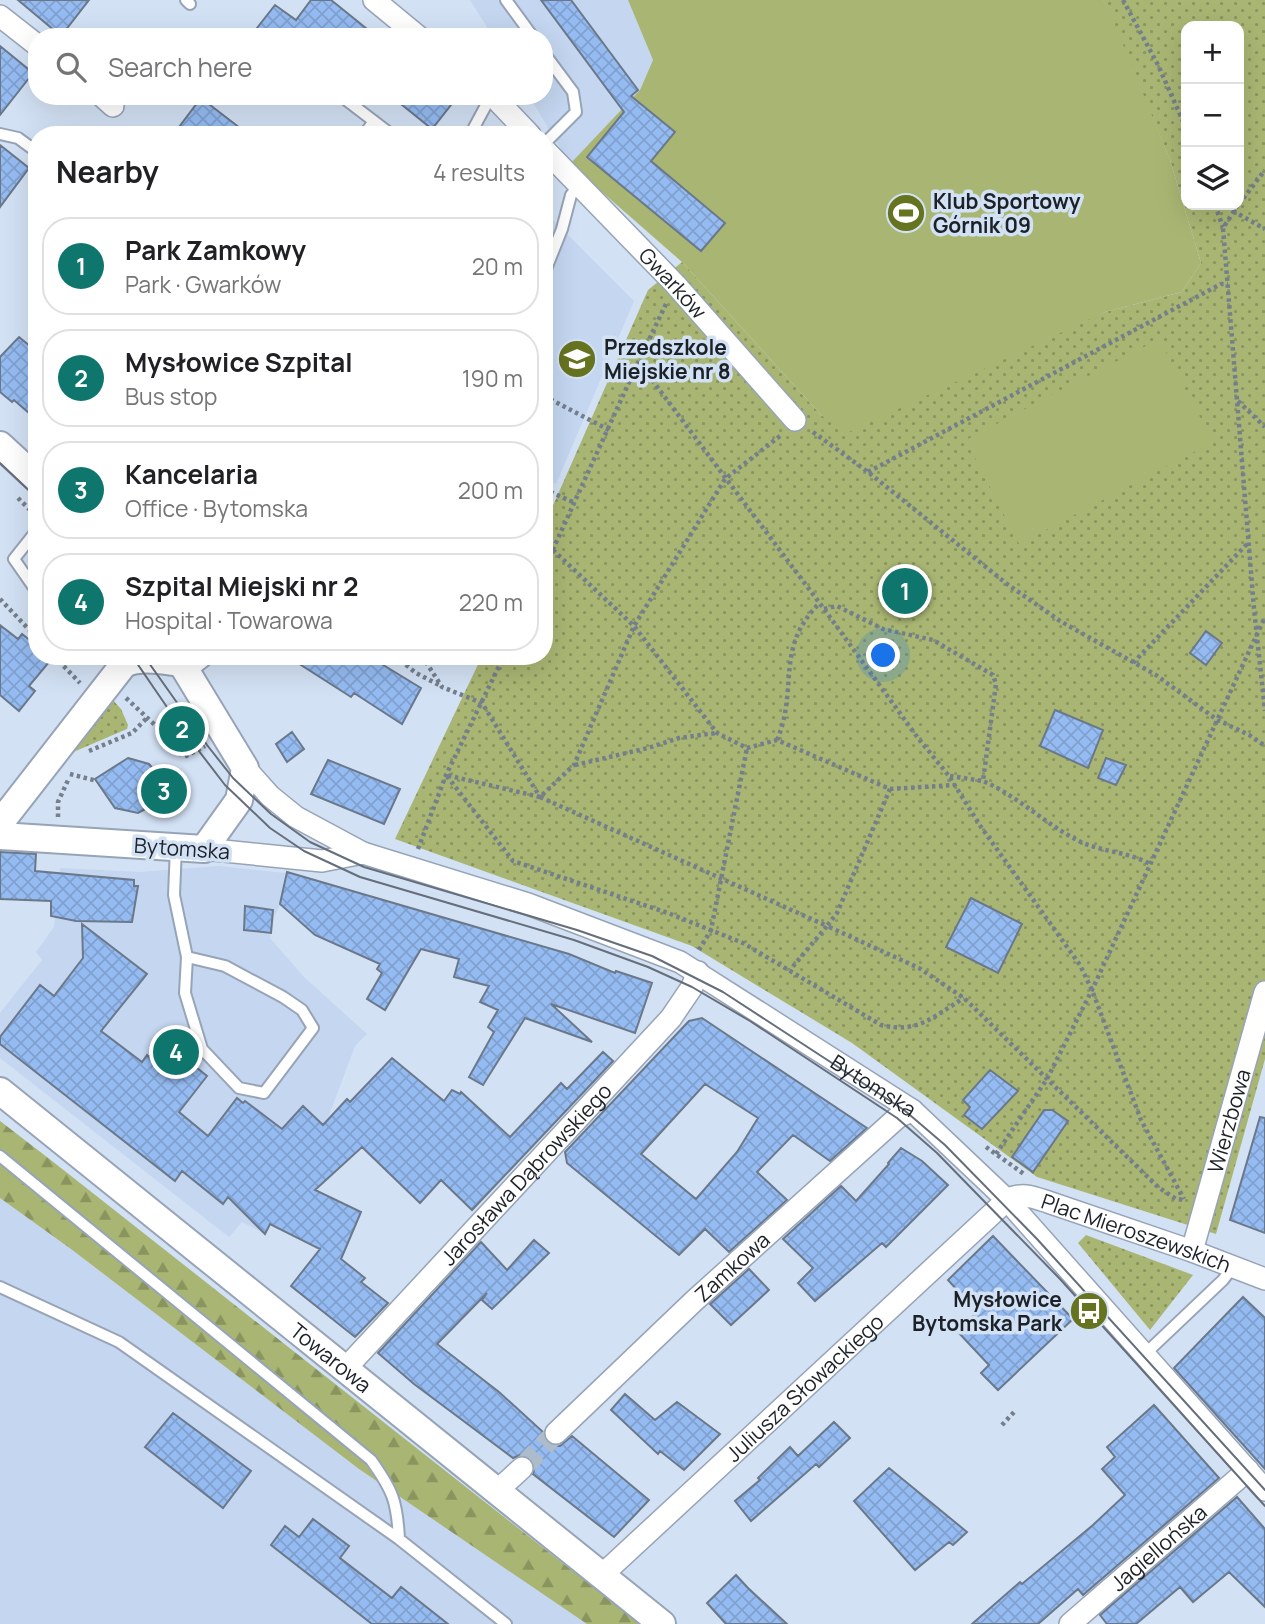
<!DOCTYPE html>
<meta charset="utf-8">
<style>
body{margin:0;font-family:Manrope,sans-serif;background:#f6f6f6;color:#202124}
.controls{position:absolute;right:21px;top:21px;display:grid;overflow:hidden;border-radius:14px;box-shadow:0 7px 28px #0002}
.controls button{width:63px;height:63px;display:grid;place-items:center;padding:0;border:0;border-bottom:2px solid #e0e0e0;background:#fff;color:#202124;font:35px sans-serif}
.you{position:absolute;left:884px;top:656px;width:24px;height:24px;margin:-18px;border:5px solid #fff;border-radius:50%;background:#1a73e8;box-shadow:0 0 0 10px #1a73e833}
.badge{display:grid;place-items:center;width:46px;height:46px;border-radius:50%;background:#0f766e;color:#fff;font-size:23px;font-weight:700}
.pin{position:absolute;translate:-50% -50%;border:4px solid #fff;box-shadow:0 2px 7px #0006}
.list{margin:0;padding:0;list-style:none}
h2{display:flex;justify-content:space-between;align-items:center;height:91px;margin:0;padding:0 28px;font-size:30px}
h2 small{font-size:23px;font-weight:400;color:#757577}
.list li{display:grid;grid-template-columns:46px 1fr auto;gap:21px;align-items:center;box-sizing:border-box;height:98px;margin:0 14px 14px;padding:0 14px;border:2px solid #e0e0e0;border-radius:28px}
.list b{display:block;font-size:26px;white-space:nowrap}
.list p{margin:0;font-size:23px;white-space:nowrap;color:#757577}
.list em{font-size:23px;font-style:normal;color:#757577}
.icon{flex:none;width:38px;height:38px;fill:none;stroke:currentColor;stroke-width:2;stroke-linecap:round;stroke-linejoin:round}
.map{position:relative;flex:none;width:1265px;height:1624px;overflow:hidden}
.search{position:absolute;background:#fff;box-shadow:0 7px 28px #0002;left:28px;top:28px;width:525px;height:77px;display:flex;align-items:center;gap:18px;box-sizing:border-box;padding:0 24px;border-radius:28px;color:#757577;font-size:26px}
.panel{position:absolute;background:#fff;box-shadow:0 7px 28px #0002;left:28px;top:126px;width:525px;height:539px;border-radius:28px}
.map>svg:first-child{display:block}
</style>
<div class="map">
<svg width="1265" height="1624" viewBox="0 0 1265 1624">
<defs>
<pattern id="grass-dots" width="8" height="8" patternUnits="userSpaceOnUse" patternTransform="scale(1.75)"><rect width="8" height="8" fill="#a9b673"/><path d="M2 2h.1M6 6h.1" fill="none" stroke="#89945e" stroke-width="1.8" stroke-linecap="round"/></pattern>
<pattern id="forest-firs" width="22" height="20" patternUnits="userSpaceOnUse" patternTransform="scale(1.75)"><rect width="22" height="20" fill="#a9b673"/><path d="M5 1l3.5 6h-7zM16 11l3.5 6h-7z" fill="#89945e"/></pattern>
<pattern id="building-cross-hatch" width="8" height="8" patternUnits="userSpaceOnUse" patternTransform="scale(1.75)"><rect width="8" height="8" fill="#95bcf2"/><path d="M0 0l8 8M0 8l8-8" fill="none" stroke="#80a1d0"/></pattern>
</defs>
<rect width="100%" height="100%" fill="#d2e1f4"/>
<path fill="#c4d6f0" d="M470,0h158l25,60 -13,30 -70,74 -41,-68h15v-59h-51z
M550,217l84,84 -78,183 -12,-6v-246z
M219,866l66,7 -5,32 -6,12 -4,21 34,39 63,57 -12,12 -30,80 29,27 -38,36 -23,-10 -28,55 -23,-12 -13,15 -229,-179v-45l42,-53 -6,-8 18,-25 6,-59 79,4z
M0,1121l52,40 588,463h-640z"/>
<path fill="url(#grass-dots)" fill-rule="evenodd" d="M1103,0h162v1059l-49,175 -179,-57 -185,-134 -160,-97 -297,-107 87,-183h62v-130l104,-236 34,-28 140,154 283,-104 77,-20 19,-29 -31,-103zM1186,26h53v179h-53z
M111,698l10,11 7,16 -1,4 -63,27z
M1086,1235l107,40 -43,55 -72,-87z"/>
<path fill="url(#forest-firs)" d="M0,1121l52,40 588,463h-53l-228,-155 -288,-220 -71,-51z"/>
<path fill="#a9b673" d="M628,0h475l4,5 63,155 31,103 -19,29 -77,20 -256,120 -27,-16 -140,-154 -112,-98 70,-74 13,-30z
M1159,339l54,103 -194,102 -53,-104z"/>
<path fill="url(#building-cross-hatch)" stroke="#6b788a" stroke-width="2" fill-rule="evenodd" d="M18,0h71l-28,36z
M311,0h20l46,37h-127l25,-32 21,15z
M541,0h30l67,90 -7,6 44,36 -24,29 74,62 -24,28 -114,-94 37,-45z
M0,46l33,27 -33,42z
M391,96h67l-26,33z
M201,98l48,37h-76z
M0,145l29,23 -29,39z
M19,337l18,15v68l-23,-20 -2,2 -12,-10v-35z
M0,625l18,14 4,-5 15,12v10h17l-25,30 6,5 -16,20 -19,-16z
M1206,631l16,12 -16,22 -16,-12z
M287,656h73l12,8 3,-4 46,28 -19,36 -48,-31 -3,4z
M1055,710l48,20 -15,38 -48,-22z
M292,732l12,17 -17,13 -11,-18z
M128,758l21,6 20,23 -2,15 -6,-1 -23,12 -23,-5 -20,-29z
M1106,758l20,7 -10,20 -18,-7z
M328,760l72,29 -16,35 -73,-30z
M0,852l36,2 -1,17 99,9v6h4l-6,36 -56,-1 -25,-5v-15l-51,-2z
M287,872l282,82 46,19 1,-2 36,12 -17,50 -84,-29 41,38 -67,-24 -42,67 -14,-8 25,-45 -6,-5 10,-17 -18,-8 9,-16 -35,-9 5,-18 -38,-10 -36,61 -18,-11 15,-26 -5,-4 3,-5 -65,-29 -35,-31z
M971,898l51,26 -24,49 -52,-26z
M245,906l28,4 -2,23 -27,-3z
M82,924l65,50 -46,57 41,31 5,-7 2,2 14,-16 44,35 -28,36 29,24 29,-38 6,5 2,-2 37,28 21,-23 20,19 24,-26 3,3 42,-44 52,43 8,-11 8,4 1,-2 49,45 51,-54 6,6 36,-37 10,9 -141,149 -31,-30 -21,23 -58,-56 -47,43 46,22 -20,47 24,19 -4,4 27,21 -33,34 -64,-51 29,-37 -50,-25 -5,10 -37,-37 -5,7 -41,-33 -7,10 -175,-137v-7l40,-52 14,11 29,-38z
M702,1018l165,110 -37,33 -37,-26 -36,37 30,28 -58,52 -24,-23 -26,26 -112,-92 -2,-11 124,-131zM705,1084l53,34 -21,34 -41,47 -55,-45z
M990,1070l28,21 -36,38 -18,-14 6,-8 -7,-7z
M1044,1110h8l16,11 -35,51 -21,-15z
M1260,1117l5,1v115l-35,-13z
M901,1148l21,13 26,24 -62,62 -4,-4 -67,58 -17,-18 15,-15 -30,-29 58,-53 15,15 33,-37 -1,-1z
M993,1236l80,83 -75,71 -17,-17 8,-8 -32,-34 20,-19 -29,-32z
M534,1240l15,13 -57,56 -10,-9 5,-7 -50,51 62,48 44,40 4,11 6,3h7l12,-10 77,64 -35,37 -81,-63 2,-8 -4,-7 -11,-4 -7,3 -99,-74 -36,-31 103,-111 26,28z
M749,1269l20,21 -38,35 -21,-21z
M1243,1297l22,21v151l-91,-101z
M625,1394l30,26 22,-18 43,32 -36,36 -24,-19 -2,3 -47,-44z
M1154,1405l65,73 -136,117 -5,-6 -40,35h-66l48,-42 2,2 71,-59 32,-30 -23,-26 13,-12 -8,-10z
M173,1413l78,58 -28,37 -78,-61z
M834,1422l16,16 -31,29 -3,-3 -65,57 -16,-20 25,-21 -2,-2 32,-31 8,9z
M889,1468l78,64 -14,13 -4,-3 -34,28 -61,-69z
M1237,1497l28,32v78l-36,-35 -36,30 -13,-15 -44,37h-29l-7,-9z
M313,1519l36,27 -9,12 52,40 9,-11 47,37h-76l-101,-79 14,-19 14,11z
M736,1575l12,13 39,36h-61l-19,-21z"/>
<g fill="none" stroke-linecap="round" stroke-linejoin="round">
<path stroke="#aebbcb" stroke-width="21" stroke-dasharray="21 10" stroke-linecap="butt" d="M522,1468l34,-35"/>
<g stroke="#97a4b7" stroke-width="14">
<path id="service" d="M186,0l4,4
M506,0l27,37
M544,53l29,39 3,20 -32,32
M341,96l51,39
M0,134l18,4 19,14
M364,135l10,-14
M470,135l21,-39
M544,274l18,-45 9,-34 8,-10
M37,530l-23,29 23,33
M188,674l23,-18
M176,847l-2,48 13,62 -2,36 17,56 37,39 25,5 49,-65 -11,-18 -19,-13 -58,-31 -38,-9
M0,1156l371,304c22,31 26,41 28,79
M0,1287l119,55 280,197 107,85
M1145,1354l78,-74 9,-12"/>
</g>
<g stroke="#97a4b7" stroke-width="24">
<g id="minor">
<path d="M374,0l45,37"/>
<path d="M0,16l37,29"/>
<path d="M102,96l11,10"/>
<path d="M493,96l37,39"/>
<path id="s1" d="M544,149l131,135 120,136"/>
<path id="s2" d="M245,768l25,28 26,21 67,36 165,51 152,58 232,148 95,90 258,290"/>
<path d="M204,849l118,12 41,-8"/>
<path id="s3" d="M1192,1251l73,-259"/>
<path id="s4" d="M345,1369l326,-351 21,-31 6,-15"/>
<path id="s5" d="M556,1433l138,-132 203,-183 15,-8"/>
<path d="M498,1490l24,-22"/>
<path id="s6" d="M602,1575l405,-375c14,-8 26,-3 41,2l144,49 73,28"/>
<path id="s7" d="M1070,1624l178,-154"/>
</g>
</g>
<g stroke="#97a4b7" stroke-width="30">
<g id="tertiary">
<path d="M0,445l37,34"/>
<path d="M124,664c18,-8 38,-3 58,-1"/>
<path d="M0,836l204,13 35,-49 6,-32 -68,-112"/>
<path d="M1,836l3,-18 120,-154 3,-8"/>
<path id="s8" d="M0,1091l662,533"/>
</g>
</g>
<path stroke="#757f8c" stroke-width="4.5" stroke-dasharray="3.5 3.5" stroke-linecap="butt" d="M1123,0l35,65 28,63
M1239,204l26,-34
M1215,205l8,22
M1238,205l-15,23 31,381 11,102
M1233,211l32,18
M666,304l-30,63 10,5 178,237 94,129 31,38 32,51 99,138 12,25 49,130 43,79
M544,396l65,34
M1238,401l27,26
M813,432l55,40 139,112 53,37 96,54 60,44 33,16 16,11
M780,436l-55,43 -91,147 -60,139 -34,32 287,129 -37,44
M868,472l353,-188h7
M544,489l31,14
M18,498l16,16
M553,550l81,76 83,107 30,15 30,-8 113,49 -53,124 -10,13 92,42 45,30 194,189 18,12 9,1
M544,569l92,-202
M0,599l37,39
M824,609l13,-3 46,23 50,11 60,35 3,9 -13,97c36,16 61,42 94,59 22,12 50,11 73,24
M54,656l26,27
M395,656l21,17 25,13
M422,656l20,31 40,16 58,94
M1133,663l115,-120
M126,698l44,41 14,18 21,-11
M777,740c22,-51 -3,-93 43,-137
M89,751l43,-18 16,-16
M575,765l73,-17 31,-10 37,-5
M70,774l27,7
M950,776l33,5
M890,789l65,-4
M540,797l-94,-22 67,86 155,52 75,30 138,82c37,9 53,-9 83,-27
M58,817v-15l11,-24
M418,849l28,-74 58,-119
M699,950l12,-20 36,-182
M986,1147l38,27
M996,1154l51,-75 45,-89 173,-373
M1002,1425l13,-14"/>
<use href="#service" stroke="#fff" stroke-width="10"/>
<use href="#minor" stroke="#fff" stroke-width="21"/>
<use href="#tertiary" stroke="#fff" stroke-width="26"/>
<path stroke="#656e7a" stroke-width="2" d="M0,463l37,35
M132,656l50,73 43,56 45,43 34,23 56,26 214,63 74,27 44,20 58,34 147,97 40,35 123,126 205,227
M144,656l63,89 26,33 38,36 39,28 54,25 213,63 75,26 71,36 181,118 41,35 92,94 228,251"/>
</g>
<defs>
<g id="stadium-disc" transform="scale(2.0125)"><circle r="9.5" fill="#66731f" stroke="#d2e1f4"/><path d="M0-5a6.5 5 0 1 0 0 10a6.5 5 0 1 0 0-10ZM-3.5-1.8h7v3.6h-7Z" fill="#fff"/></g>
<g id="school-disc" transform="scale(2.0125)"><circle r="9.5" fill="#66731f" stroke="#d2e1f4"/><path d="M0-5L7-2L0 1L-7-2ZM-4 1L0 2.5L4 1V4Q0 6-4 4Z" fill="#fff"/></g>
<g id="bus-disc" transform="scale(2.0125)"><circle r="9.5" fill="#66731f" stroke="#d2e1f4"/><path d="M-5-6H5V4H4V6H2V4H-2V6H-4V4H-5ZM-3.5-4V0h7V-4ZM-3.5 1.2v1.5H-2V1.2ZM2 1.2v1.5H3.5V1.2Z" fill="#fff"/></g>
</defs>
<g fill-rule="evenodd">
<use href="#stadium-disc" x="906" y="213"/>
<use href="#school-disc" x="577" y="359"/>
<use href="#bus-disc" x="1089" y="1311"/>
</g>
<g text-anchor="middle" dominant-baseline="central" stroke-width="7" stroke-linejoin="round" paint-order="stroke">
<g font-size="21" font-weight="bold" fill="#1c2128" stroke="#d2e1f4" text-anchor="start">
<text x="933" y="201">Klub Sportowy<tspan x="933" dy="24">Górnik 09</tspan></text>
<text x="604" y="347">Przedszkole<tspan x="604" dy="24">Miejskie nr 8</tspan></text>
<text x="1062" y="1299" text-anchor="end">Mysłowice<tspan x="1062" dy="24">Bytomska Park</tspan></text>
</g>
<g font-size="21" fill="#1c2128" stroke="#d2e1f4">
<text stroke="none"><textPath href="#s1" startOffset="186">Gwarków</textPath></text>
<text transform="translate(182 848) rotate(4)">Bytomska</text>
<text stroke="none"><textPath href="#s2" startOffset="712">Bytomska</textPath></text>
<text stroke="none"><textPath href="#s3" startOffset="135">Wierzbowa</textPath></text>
<text stroke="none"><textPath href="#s4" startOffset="266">Jarosława Dąbrowskiego</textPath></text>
<text stroke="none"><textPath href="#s6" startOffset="688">Plac Mieroszewskich</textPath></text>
<text stroke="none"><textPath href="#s5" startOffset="242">Zamkowa</textPath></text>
<text stroke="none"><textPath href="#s8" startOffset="425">Towarowa</textPath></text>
<text stroke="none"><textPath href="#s6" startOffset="276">Juliusza Słowackiego</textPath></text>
<text stroke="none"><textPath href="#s7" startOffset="117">Jagiellońska</textPath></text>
</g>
</g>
</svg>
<div class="controls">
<button>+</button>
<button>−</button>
<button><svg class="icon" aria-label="layers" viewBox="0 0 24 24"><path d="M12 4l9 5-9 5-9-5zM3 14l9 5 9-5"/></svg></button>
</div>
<div class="you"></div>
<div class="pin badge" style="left:905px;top:591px">1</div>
<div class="pin badge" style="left:182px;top:729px">2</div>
<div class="pin badge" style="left:164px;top:791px">3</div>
<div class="pin badge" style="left:176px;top:1052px">4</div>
<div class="search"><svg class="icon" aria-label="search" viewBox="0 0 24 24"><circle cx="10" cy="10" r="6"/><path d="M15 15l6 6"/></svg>Search here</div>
<section class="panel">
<h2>Nearby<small>4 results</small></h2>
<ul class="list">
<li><span class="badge">1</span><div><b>Park Zamkowy</b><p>Park · Gwarków</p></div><em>20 m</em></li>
<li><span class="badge">2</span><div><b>Mysłowice Szpital</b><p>Bus stop</p></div><em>190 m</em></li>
<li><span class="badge">3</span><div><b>Kancelaria</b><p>Office · Bytomska</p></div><em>200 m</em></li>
<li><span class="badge">4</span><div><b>Szpital Miejski nr 2</b><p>Hospital · Towarowa</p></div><em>220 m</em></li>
</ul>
</section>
</div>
